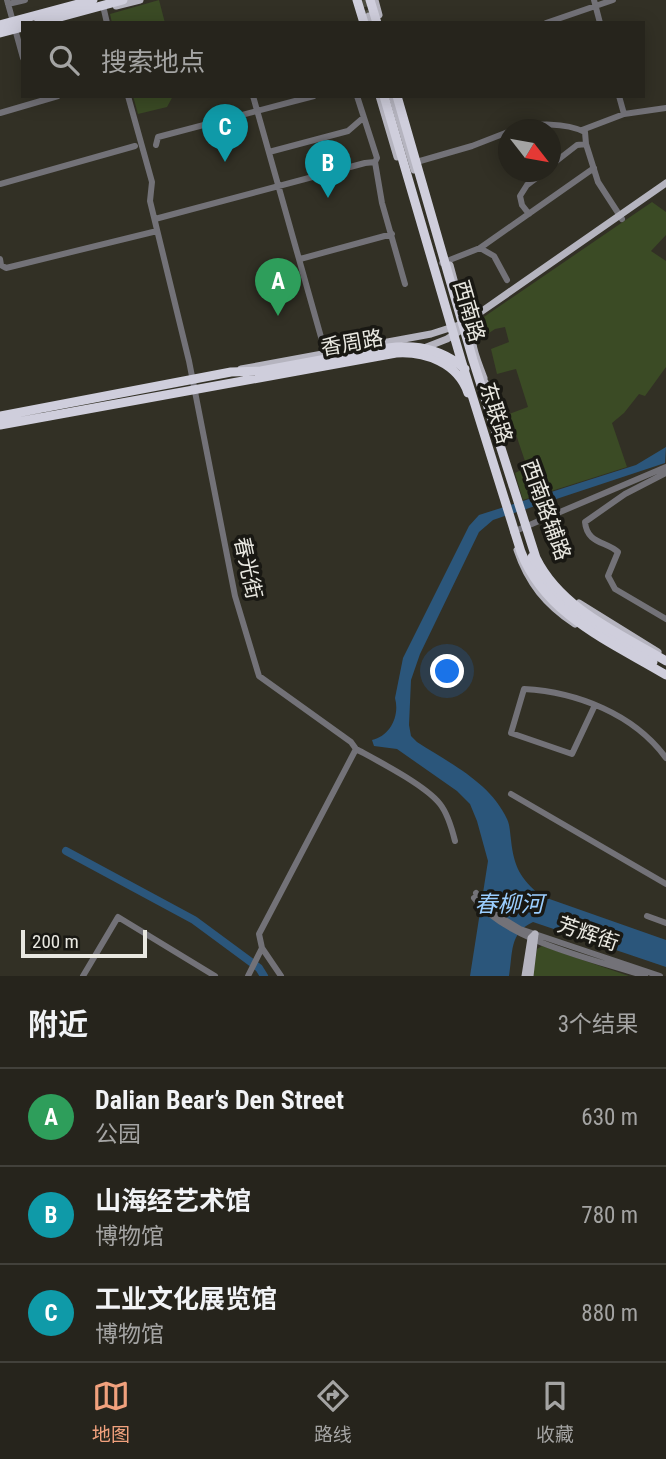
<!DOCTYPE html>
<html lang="zh">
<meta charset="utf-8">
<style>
body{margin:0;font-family:"Roboto Condensed","Noto Sans SC",sans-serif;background:#323029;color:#f1f3f6}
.compass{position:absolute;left:498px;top:119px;width:63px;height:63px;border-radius:50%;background:#26241c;box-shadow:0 4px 18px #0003;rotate:121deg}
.scale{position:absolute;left:21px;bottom:18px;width:126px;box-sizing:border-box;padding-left:7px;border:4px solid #e9e8e1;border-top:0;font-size:19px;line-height:24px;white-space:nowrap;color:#e9e8e1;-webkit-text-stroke:5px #191813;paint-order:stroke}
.you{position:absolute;left:448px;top:672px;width:24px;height:24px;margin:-18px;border:5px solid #fff;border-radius:50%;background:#1a73e8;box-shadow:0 0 0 10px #1a73e833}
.badge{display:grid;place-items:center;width:46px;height:46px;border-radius:50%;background:#f1a17d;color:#fff;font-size:23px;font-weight:700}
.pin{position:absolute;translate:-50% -58px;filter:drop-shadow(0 2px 4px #0008)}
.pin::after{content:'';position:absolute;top:37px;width:24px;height:21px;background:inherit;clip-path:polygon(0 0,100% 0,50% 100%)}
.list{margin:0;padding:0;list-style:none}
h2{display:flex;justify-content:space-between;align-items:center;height:91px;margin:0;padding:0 28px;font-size:30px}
h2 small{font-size:23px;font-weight:400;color:#a4a4a3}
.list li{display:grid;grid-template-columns:46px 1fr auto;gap:21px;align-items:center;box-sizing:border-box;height:98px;padding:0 28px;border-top:2px solid #42413b}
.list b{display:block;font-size:26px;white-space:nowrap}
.list p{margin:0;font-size:23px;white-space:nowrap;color:#a4a4a3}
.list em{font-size:23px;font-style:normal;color:#a4a4a3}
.icon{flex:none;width:38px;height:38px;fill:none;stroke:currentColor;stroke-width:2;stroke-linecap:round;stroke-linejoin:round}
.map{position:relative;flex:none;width:666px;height:976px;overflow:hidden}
.search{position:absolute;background:#26241c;box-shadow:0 4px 18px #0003;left:21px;right:21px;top:21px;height:77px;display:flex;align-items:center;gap:18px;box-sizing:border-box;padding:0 24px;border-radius:0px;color:#a4a4a3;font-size:26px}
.sheet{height:385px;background:#26241c}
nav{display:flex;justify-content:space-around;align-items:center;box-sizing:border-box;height:98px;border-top:2px solid #42413b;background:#26241c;font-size:19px;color:#a4a4a3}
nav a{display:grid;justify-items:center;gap:4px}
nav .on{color:#f1a17d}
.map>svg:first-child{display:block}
</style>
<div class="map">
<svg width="666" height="976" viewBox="0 0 666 976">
<rect width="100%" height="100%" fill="#323025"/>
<path fill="#3b4b25" d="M159,0l6,23h-53l-2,-9z
M133,96h40l-6,11 -29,7z
M652,202l14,10v23l-15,16 15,10v106l-21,29 -6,-2 -15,19 -12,10 15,44 -104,33 -8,-27 12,-6 -18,-53 19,-7 -12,-38 -19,5 -6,-25 18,-7 -4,-15 -10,2 -12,8 -5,-16z
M542,946l87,30h-96l4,-27z"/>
<path fill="#2b567b" d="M666,447l-1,16 -172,57 -14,12 -59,122 -9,26 -2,45 2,11 6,6c32,21 73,40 90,77 3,6 3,14 4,21 3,27 9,38 30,56l125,44v27l-133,-45c-24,11 -20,31 -24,54h-39l18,-115 -11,-40 -7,-17 -13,-13 -60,-42 -23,-3 -2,-6c18,-4 28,-24 23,-42l8,-40 66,-132 10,-11 157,-50z"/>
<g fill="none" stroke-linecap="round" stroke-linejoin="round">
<path stroke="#2b567b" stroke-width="8" d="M66,851l128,69 65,48 5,8"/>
<path stroke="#4d4c41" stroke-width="7" stroke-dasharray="7 3.5" stroke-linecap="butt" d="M364,0l5,16"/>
<path stroke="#737278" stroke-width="6" d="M7,0l16,58
M594,0l6,23
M8,4l17,-4
M104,10l3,13
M546,23l67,-23
M128,96l24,86 -2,19 39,160 46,235 24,80 92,66 5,7 -97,185 3,14 19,28
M253,96l68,241
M357,96l20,62 -2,4 7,41 23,81
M619,96l5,18
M0,113l58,-17
M515,130c20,-8 51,-7 70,2l1,12 12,38 24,37
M582,130l42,-16 42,-6
M156,145l2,-8 156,-41
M269,152l79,-21 15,-13
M420,161l52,-15 36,-14
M550,166l27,-21 9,-1
M0,184l135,-38
M529,214l-7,-9 -2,-9 7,-11 17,-13
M155,219l210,-56 10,-1
M480,248l14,8 13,24
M0,259l1,6 5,3 151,-37
M300,259l92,-25
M442,263l38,-15 114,-80
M666,473l-41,21 -40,28c2,22 21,19 33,30l-10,24 7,13 51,30
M513,532l153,-65
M595,705l-23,49 -61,-21 13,-44c53,3 110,25 142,69
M356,749c22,12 69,36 84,55 8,10 12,25 15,37
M511,794l155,90
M476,893l16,19 28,17 140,47
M474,898c32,43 120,61 171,78
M647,916l19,7
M83,976l35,-59 97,59
M248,976l14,-28"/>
<path stroke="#b5b4bf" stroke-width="7" d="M375,0l4,15
M116,6l24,-6
M369,16l1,7
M379,96l18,61
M392,96l22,74
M479,318c-14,19 -2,40 5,60
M424,348l23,-9 19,-12
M241,369l190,-35 28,-9 16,-9 191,-133
M481,376l4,6 7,22
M517,550c11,33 29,55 58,74
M579,603l79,49
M525,976l6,-38 4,-4
M530,976l5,-42"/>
<path stroke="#cfcedc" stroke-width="9" d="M357,0l7,23
M370,0l7,23
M38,23l85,-23
M0,416l231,-44 30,-1 76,-14
M0,425l396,-72c29,-2 62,10 72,40
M532,557c10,25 26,42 49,57
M575,615l78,47"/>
<path stroke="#b5b4bf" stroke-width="7" d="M450,265l7,26"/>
<path stroke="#cfcedc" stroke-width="9" d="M0,25l93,-25
M0,33l23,-6
M384,96l78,267 59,189c25,64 90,90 145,123
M397,96l76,264 63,198c25,51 83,75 130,103
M337,357c48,-8 87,-23 128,12"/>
</g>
<g text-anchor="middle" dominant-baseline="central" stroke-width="7" stroke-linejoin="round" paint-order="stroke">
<g font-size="21" fill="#e9e8e1" stroke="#191813">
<text transform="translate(469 311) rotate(74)">西南路</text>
<text transform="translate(352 343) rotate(-10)">香周路</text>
<text transform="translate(496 413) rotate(73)">东联路</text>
<text transform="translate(546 510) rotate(70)">西南路辅路</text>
<text transform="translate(248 568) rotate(78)">春光街</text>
<text transform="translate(588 934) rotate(19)">芳辉街</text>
</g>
<g font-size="23" font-style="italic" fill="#9bceff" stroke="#191813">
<text x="509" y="904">春柳河</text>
</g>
</g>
</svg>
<svg class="compass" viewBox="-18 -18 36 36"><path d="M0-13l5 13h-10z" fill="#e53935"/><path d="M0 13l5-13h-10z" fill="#a4a4a3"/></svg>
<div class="scale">200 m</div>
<div class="you"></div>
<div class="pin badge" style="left:278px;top:316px;background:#2e9e5b">A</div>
<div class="pin badge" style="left:328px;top:198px;background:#0f9aa8">B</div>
<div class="pin badge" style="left:225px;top:162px;background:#0f9aa8">C</div>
<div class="search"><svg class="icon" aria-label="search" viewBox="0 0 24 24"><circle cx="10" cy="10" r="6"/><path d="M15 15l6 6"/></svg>搜索地点</div>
</div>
<section class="sheet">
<h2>附近<small>3个结果</small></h2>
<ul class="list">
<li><span class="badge" style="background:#2e9e5b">A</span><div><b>Dalian Bear’s Den Street</b><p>公园</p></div><em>630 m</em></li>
<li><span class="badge" style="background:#0f9aa8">B</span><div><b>山海经艺术馆</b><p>博物馆</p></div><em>780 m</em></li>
<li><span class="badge" style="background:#0f9aa8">C</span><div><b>工业文化展览馆</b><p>博物馆</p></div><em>880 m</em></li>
</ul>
</section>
<nav>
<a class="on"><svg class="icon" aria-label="map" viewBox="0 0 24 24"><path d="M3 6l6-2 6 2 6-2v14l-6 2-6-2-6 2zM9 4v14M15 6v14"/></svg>地图</a>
<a><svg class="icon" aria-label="directions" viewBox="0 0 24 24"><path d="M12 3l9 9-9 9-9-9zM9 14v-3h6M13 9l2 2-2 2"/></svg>路线</a>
<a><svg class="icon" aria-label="saved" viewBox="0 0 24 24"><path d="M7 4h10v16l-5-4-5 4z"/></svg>收藏</a>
</nav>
